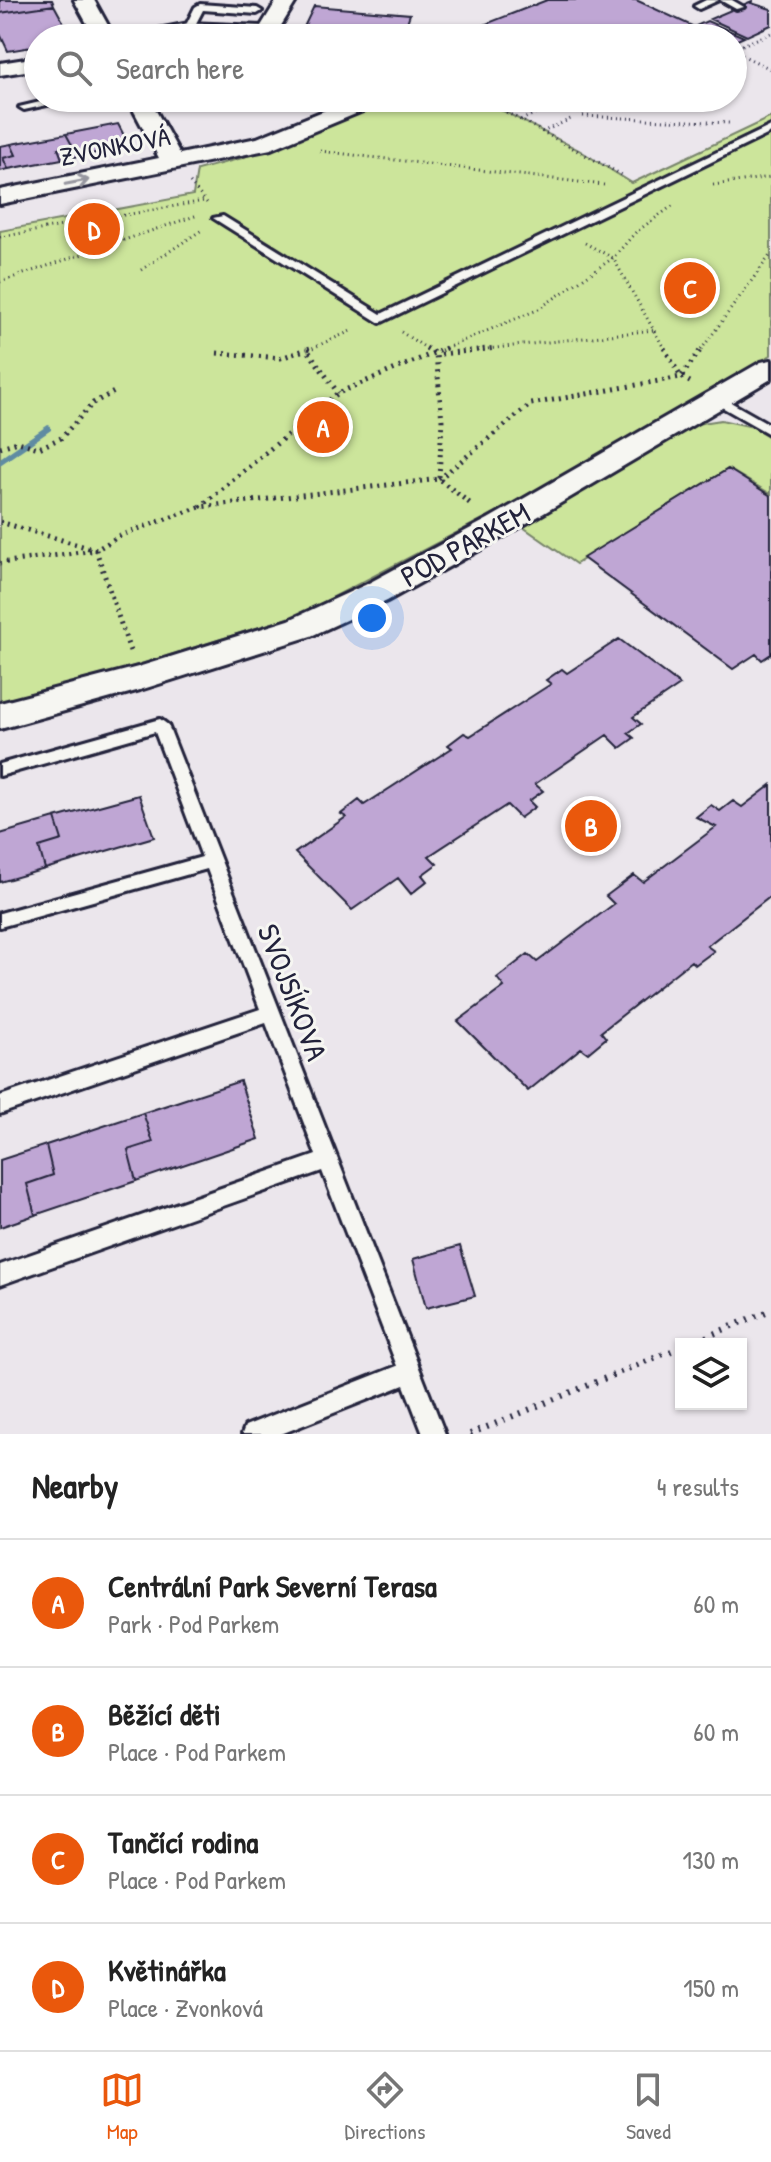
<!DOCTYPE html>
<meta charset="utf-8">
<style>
body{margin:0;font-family:"Patrick Hand",sans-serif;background:#f2f2f2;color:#222}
.controls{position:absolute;right:24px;bottom:24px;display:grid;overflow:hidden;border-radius:0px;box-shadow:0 2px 6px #0004}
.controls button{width:72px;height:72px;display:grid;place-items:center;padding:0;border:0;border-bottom:2px solid #e0e0e0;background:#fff;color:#222;font:40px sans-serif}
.you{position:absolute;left:372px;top:618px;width:28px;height:28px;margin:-20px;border:6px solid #fff;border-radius:50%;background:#1a73e8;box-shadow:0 0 0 12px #1a73e833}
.badge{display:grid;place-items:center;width:52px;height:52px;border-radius:50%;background:#ea580c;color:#fff;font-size:26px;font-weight:700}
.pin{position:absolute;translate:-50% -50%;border:4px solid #fff;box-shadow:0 2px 8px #0006}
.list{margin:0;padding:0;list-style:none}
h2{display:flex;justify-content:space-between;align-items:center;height:104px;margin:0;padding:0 32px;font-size:34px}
h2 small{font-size:26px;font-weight:400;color:#767676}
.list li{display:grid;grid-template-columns:52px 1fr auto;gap:24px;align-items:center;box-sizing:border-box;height:128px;padding:0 32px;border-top:2px solid #e0e0e0}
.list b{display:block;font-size:30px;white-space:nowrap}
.list p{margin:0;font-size:26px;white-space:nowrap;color:#767676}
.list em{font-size:26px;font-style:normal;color:#767676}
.icon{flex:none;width:44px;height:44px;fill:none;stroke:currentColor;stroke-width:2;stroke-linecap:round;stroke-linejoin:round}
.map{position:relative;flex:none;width:771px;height:1434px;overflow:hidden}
.search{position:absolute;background:#fff;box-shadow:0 2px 6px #0004;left:24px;right:24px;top:24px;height:88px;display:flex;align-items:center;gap:20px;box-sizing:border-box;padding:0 28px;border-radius:44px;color:#767676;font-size:30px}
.sheet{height:616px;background:#fff}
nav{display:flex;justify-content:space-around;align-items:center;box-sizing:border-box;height:112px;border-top:2px solid #e0e0e0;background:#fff;font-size:22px;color:#767676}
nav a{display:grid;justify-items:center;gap:4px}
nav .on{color:#ea580c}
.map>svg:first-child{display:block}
</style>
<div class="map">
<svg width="771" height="1434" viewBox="0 0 771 1434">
<rect width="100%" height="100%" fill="#ebe6ec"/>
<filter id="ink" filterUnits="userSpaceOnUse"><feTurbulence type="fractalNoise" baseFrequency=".0125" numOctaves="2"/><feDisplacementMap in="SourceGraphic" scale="16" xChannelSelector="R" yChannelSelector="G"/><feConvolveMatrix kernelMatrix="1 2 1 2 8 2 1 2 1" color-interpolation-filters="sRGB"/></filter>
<g filter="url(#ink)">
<path fill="#cce59b" stroke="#77846b" stroke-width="2" d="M391,98h87l101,52 53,33 139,-66v238l-248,143 -222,116 -186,58 -115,30v-471l193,-36 4,-25 45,-12z
M721,420l32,7 18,11v56l-43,-25 -152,95 -53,-37 173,-103z"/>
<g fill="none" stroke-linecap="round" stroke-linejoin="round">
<path fill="#5e8ba2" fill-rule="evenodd" d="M48,425l3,1v4l-51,35v-7z"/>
</g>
<path fill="#bfa6d4" stroke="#22223b" stroke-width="2" d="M0,0h52l2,5 -54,8z
M547,0h89l58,27 13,-6 37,16 -11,5v-4h-260l-10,-5z
M752,1l-1,2 20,6v16l-24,11 -37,-17z
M54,5l18,33h-34v8l-30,5 -8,-17v-21z
M314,6l96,8 -8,23 -99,-8z
M118,124l12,23 -68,12 -4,-11 14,-3 -6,-11z
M66,134l6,11 -14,3 4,11 -54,10 -5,-11 13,-3 -5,-11z
M11,144l5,11 -13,3 5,11 -8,2v-25z
M728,469l43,27v158l-9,6 -6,-6 -23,15 -150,-111z
M619,639l61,46 -47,32 8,7 -13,9 6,5 -14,10 -13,-13 -72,49 8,7 -14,10 6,6 -15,11 -13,-13 -78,51 8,8 -15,11 5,6 -16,13 -13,-16 -46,32 -57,-57 51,-36 -5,-3 18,-14 5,5 88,-57 -4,-3 16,-12 6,3 81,-52 -5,-4 16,-11 5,4z
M771,785v111l-64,50 7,5 -19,14 -4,-4 -90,71 5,6 -18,15 -7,-5 -53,43 -70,-70 46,-34 -7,-9 31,-24 9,8 77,-58 -8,-8 28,-21 9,7 73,-55 -20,-10 15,-12 9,6 13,-10 9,6z
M139,795l15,42 -109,32 -6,-22 23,-7 -7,-22z
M55,818l7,22 -23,7 6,22 -45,13v-48z
M240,1081l19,58 -123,42 -8,-31 25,-8 -10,-29z
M143,1113l10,29 -25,8 8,31 -101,34 -8,-31 26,-9 -7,-30z
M46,1145l7,30 -26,9 8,31 -35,12v-67z
M460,1246l15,50 -49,12 -13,-49z"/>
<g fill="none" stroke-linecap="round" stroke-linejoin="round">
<g stroke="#22223b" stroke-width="6">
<path id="lane" d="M706,0h13l-20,9 -5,-3z
M720,0h12l12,7 -8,2z
M200,4l57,4 5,3 -5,3 -54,-4 -11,21h-6l-2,-2 11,-22z
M267,30l38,5 5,3 -46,-3 -2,-2z
M57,98h22l-55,12 -5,-3z
M771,126v7l-391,190 -167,-105 10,-2 158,98z
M718,395l53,30v10l-58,-33v-6z
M160,719l8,6 277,709h-22l-19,-49 -123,49h-39l3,-8 152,-60 -75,-195 -322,114v-20l316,-110 -50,-132 -266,91v-18l260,-87 -53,-140 -207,58v-14l202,-56 -47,-125 -155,44v-12z"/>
</g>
<g stroke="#22223b" stroke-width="6">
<path id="street" d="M74,0h20l21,38h-20z
M277,0h20l-23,37 -85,-2 -59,3 3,-4 56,-11 72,3z
M38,57v12l-38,6v-12z
M127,98h22l31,56 77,-16 98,-40h30l-3,5 -111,46 -271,55v-14l159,-32z
M771,360v19l-261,154 -123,68 -76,35 -171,54 -140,39v-26l138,-36 151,-47 76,-35 123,-66 273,-157z"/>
</g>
<path stroke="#22223b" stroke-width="3" stroke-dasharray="1 4" stroke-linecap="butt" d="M733,49l38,-16
M733,51l38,18
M480,98l144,78
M583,116l146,7
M521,120l31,-14c28,13 44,4 71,-8
M542,132l31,-14
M320,151l284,34
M190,183l17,20
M713,185l58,-8
M0,237l204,-36
M585,243l28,15 23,-26 39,-28
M141,270l61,-40
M0,282l198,-67
M401,332l28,18
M308,350l45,-20
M441,350l96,-40 76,-52 52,92
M478,350l176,-20
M701,350l70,-96"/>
<path stroke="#22223b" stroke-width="5" stroke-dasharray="2 5" stroke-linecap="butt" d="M310,348l-3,1 31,44
M426,348l10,6 6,67 -3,57
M664,348l17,29 9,5
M217,353l64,5 26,-9
M441,354l55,-6
M0,447l18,-5 21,6 22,-10 32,-35 23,-12
M439,479l92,-75 150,-27 21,-29
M200,507l138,-114 108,-45
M0,522l96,28 -96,13
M130,651l-34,-101 25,-15 79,-28 239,-28 33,26"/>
<path stroke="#22223b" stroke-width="6" stroke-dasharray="2 7" stroke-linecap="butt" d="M689,1344l82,-34
M470,1434l211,-87"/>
<use href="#lane" fill="#f6f6f2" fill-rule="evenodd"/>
<use href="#street" fill="#f6f6f2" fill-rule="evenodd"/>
</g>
<defs><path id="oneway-shaft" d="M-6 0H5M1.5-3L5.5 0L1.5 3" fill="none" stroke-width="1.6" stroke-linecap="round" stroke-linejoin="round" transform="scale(2)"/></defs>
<use stroke="#9797a0" href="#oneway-shaft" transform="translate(77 182) rotate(-11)"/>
</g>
<g text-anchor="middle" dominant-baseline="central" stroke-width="6" stroke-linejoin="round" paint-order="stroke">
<g font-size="26" fill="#22223b" stroke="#f6f6f2">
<text transform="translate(115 146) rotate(-11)">ZVONKOVÁ</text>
</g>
<g font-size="30" fill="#22223b" stroke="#f6f6f2">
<text transform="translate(465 544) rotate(-29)">POD PARKEM</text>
<text transform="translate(293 992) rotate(69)">SVOJSÍKOVA</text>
</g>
</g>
</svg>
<div class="controls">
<button><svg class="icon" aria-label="layers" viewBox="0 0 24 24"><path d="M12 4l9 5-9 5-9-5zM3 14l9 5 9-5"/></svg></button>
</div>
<div class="you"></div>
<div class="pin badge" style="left:323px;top:427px">A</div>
<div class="pin badge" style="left:591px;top:826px">B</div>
<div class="pin badge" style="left:690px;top:288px">C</div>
<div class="pin badge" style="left:94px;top:229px">D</div>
<div class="search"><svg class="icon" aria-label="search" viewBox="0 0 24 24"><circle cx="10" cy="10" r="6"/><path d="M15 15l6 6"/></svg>Search here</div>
</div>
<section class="sheet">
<h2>Nearby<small>4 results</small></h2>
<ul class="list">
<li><span class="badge">A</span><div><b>Centrální Park Severní Terasa</b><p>Park · Pod Parkem</p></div><em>60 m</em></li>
<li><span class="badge">B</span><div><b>Běžící děti</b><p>Place · Pod Parkem</p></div><em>60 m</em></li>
<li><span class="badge">C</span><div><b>Tančící rodina</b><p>Place · Pod Parkem</p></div><em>130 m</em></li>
<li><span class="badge">D</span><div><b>Květinářka</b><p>Place · Zvonková</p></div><em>150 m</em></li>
</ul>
</section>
<nav>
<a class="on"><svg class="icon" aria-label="map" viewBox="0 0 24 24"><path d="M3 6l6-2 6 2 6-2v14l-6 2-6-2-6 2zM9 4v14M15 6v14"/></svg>Map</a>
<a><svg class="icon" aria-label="directions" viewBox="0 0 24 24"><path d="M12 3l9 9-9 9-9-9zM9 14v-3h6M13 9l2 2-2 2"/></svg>Directions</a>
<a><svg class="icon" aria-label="saved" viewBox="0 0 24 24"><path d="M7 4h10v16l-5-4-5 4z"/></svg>Saved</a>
</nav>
